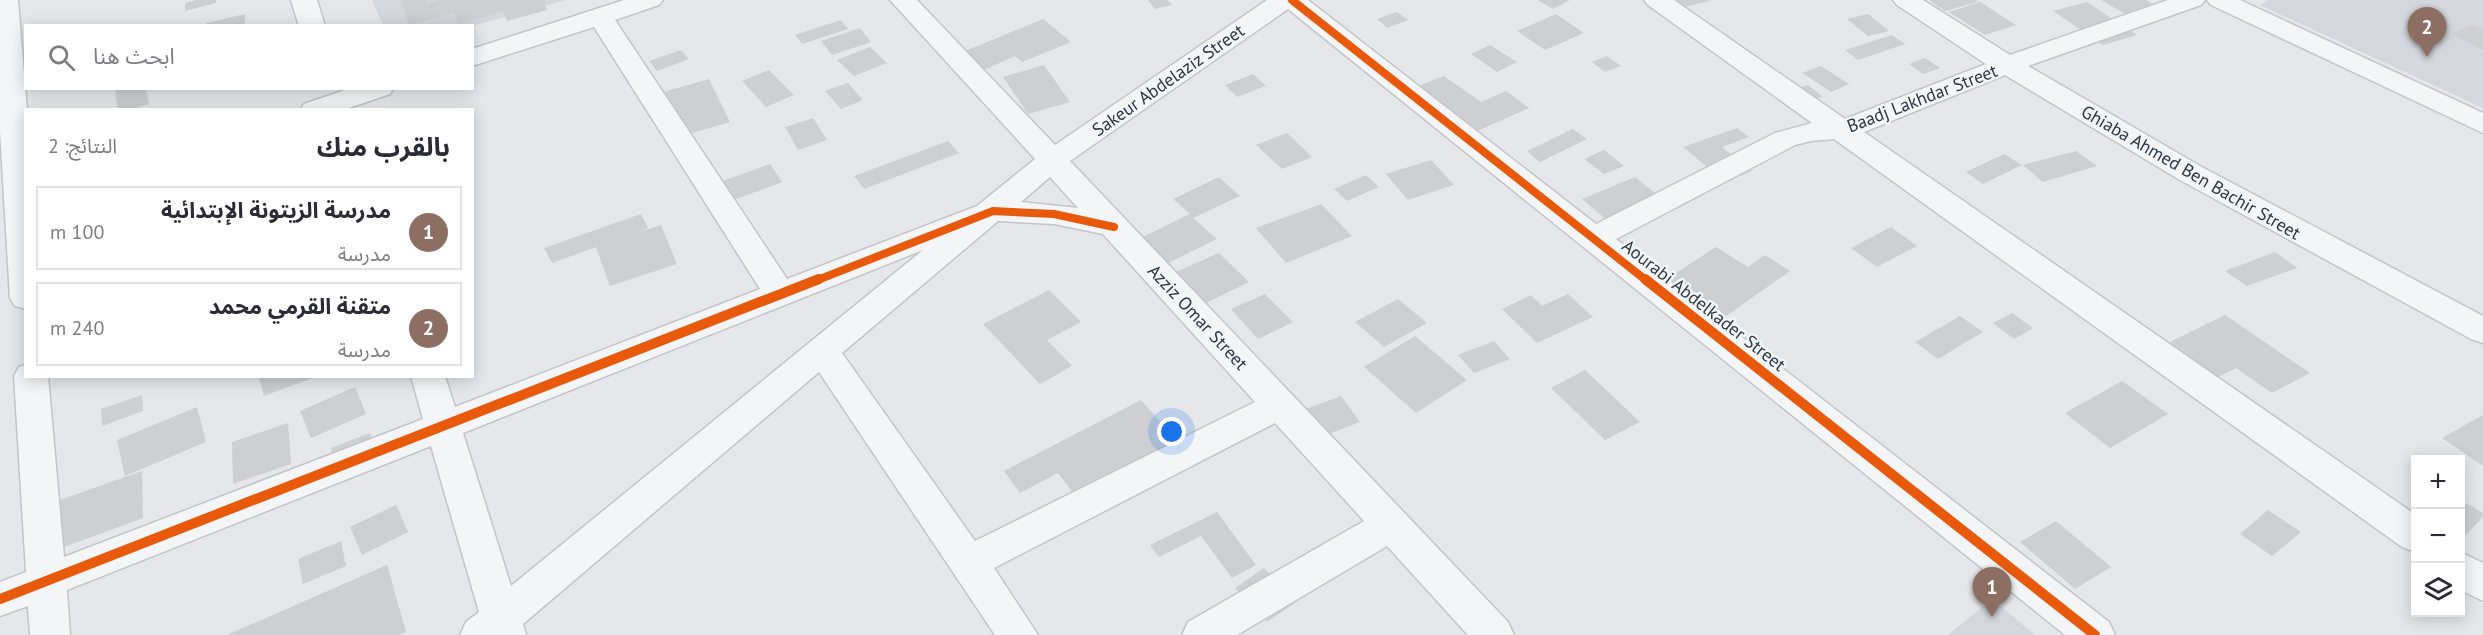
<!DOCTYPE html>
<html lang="ar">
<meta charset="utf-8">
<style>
body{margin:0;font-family:"PT Sans","Noto Sans Arabic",sans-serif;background:#f2f2f3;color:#2b2b33;direction:rtl}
.controls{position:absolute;right:18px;bottom:18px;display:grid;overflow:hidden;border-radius:0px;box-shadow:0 3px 15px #0003}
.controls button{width:54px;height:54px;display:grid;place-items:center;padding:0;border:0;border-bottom:2px solid #e1e1e2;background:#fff;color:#2b2b33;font:30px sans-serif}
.you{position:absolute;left:1172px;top:432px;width:21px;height:21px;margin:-15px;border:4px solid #fff;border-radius:50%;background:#1a73e8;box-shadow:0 0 0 9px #1a73e833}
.badge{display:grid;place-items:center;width:39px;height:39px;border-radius:50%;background:#2563eb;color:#fff;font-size:20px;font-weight:700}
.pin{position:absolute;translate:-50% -50px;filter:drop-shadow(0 2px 3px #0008)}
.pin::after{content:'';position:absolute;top:32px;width:21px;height:18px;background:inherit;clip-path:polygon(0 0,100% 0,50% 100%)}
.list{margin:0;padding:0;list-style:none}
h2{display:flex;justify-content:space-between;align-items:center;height:78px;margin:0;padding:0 24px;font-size:26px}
h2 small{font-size:20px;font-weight:400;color:#7c7c81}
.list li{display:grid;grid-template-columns:39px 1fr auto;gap:18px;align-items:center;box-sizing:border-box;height:84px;margin:0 12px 12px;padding:0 12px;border:2px solid #e1e1e2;border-radius:0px}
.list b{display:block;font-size:22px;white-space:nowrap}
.list p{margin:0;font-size:20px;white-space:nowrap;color:#7c7c81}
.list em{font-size:20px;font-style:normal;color:#7c7c81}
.icon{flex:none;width:33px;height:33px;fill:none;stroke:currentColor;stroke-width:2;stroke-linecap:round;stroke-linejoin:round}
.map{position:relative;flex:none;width:2483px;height:635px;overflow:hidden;direction:ltr}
.search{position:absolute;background:#fff;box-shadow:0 3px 15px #0003;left:24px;top:24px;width:450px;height:66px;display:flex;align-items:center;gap:15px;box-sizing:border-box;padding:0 21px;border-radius:0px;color:#7c7c81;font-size:22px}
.panel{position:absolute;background:#fff;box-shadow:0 3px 15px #0003;left:24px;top:108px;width:450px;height:270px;border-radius:0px;direction:rtl}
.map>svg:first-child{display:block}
</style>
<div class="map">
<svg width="2483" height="635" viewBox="0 0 2483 635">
<rect width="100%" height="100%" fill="#e5e7ea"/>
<path fill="#d4d7dd" d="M372,0h194l-94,26 -89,-1z
M2269,0h214v108l-223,-103z
M1992,599l43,36h-87z"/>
<path fill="#cdcfd2" d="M197,0h19v3l-31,8v-8z
M401,0h24l2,4 13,-4h103l4,10 -40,11 -4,-10 -45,13 -4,-11 -45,12z
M1148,0h20l4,5 -17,4z
M1538,0h32l-17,9z
M1666,0h43v1l-32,8z
M1929,0h47l2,2 -33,9z
M2101,0h45l27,15 -28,10z
M1980,2l36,23 -31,10 -36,-23z
M2087,2l50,33 -34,10 -50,-34z
M1397,12l11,8 -21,8 -10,-9z
M245,14v12h-39v-3z
M1556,14l28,19 -39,17 -28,-19z
M1868,14l21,17 -21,5 -21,-17z
M1043,19l28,23 -49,20 -7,-6 -31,14 -21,-18z
M841,20l7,9 -46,15 -7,-9z
M2472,25l11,5v20l-32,-16z
M860,28l11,14 -39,13 -11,-14z
M1892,35l13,9 -47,16 -13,-10z
M1490,45l27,17 -20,10 -26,-18z
M870,47l17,16 -33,13 -17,-16z
M681,50l8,9 -32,12 -8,-10z
M1607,56l14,10 -16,6 -13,-10z
M1925,58l15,10 -17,6 -14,-10z
M1044,65l26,37 -42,12 -25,-37z
M1821,66l28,18 -18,8 -29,-19z
M769,70l25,25 -28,12 -24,-26z
M1253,74l13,12 -29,11 -12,-12z
M1444,76l37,26 25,-11 23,17 -54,24 -59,-45z
M709,79l21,43 -58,17 -19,-44z
M848,83l15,17 -22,9 -16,-18z
M1808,85l15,12 -32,9 -14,-12z
M123,88h23l3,16 -19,6h-12l-3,-19z
M813,118l14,22 -29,10 -13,-23z
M1737,128l12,9 -27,10 30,24 -27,11 -42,-35z
M1573,129l14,10 -47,23 -13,-11z
M1287,133l25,24 -30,12 -26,-24z
M948,141l11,12 -95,36 -10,-13z
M1604,150l20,16 -20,8 -20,-15z
M2076,151l21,15 -54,16 -20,-17z
M2004,154l18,11 -39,19 -17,-12z
M1431,160l23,25 -46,15 -22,-26z
M770,164l12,18 -54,20 -11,-19z
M1366,175l13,12 -32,14 -13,-12z
M1219,177l21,19 -47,22 24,21 -67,33 -26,-26 66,-32 -17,-15z
M1635,177l40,32 -54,23 -39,-33z
M1321,204l31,32 -66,27 -30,-35z
M641,214l7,14 -12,5 25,-8 16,39 -67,22 -14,-39 -44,16 -8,-15z
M1891,227l26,19 -40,21 -26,-19z
M1716,247l32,20 17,-12 25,16 -71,50 -57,-39z
M2275,252l22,16 -50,18 -22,-15z
M1219,253l30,29 -57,28 -30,-32z
M1049,290l32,32 -34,18 25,26 -32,18 -57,-60z
M1265,294l28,28 -35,17 -27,-30z
M1568,294l25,23 -56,26 -35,-34 29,-14 11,11z
M1398,299l29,24 -43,24 -29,-25z
M2012,313l21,15 -19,11 -21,-16z
M2225,315l85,58 -38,20 -36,-25 -18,9 -48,-35z
M1960,316l23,16 -45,27 -23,-17z
M1415,336l52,44 -51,33 -52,-46z
M1494,341l16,18 -36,14 -16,-18z
M1585,370l55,52 -35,18 -54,-52z
M262,376h53v1l-51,19 -5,-18z
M2122,381l46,33 -58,34 -45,-35z
M355,387l11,27 -55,24 -11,-27z
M142,395l1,16 -41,15 -1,-17z
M1341,396l19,26 -44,17 -18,-27z
M1141,400l49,55 -103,56 -29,-38 -38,20 -16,-22z
M197,407l9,35 -81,34 -8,-36z
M2483,415v51l-41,-28z
M288,423l3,41 -58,20 -1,-42z
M370,433l7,26 -41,16 -5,-27z
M142,471l1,47 -98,36 1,-49z
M2460,500l23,13v4l-23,24z
M396,505l12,27 -46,23 -12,-28z
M2268,510l33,22 -29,24 -32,-22z
M1217,512l39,53 -24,13 -31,-42 -42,21 -9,-12z
M2056,521l55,46 -36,22 -55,-47z
M341,541l5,25 -43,18 -5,-25z
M387,565l19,67 -7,3h-172z
M1264,568l32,34 -29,20 -32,-34z"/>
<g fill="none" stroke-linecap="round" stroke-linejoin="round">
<g stroke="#c3c5c8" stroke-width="3">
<path id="street" d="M0,0h18l9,110 -1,199 -11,-3 -5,-8 -10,-167z
M291,0h26l8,26h-26z
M624,0h39l-4,5 -44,15 172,259 190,-73 58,-47 -145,-159h27l138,145 212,-145h41l288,224 179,-91 37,-10 -164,-118 -4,-5h30l171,119 141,-55 -89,-59 -4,-5h30l87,55 158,-55h37l-4,5 -173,61 172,100 283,150v27l-12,-4 -291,-159 -175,-105 -141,57 552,383v37l-14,-5 -568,-408 -23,2 -16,4 -179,94 493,383 6,13h-50l-777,-626 -218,152 438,461 6,13h-46l-81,-89 -150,89h-55l6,-13 176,-101 -89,-98 -281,145 44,67h-43l-176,-263 -296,252 3,11h-66l6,-13 13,-10 -48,-166 -364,144 3,45h-40l-2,-29 -28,10v-34l26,-10 -12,-196 5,-9 7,-2v11h22l16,181 359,-138 -12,-43h34l10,31 305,-118 -166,-262 -122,39v-17zM1050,177l28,31 -57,-6zM998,221l56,3 49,10 152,168 -280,139 -133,-188zM923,250l-412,336 -48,-153z
M2207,0h33l243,113v20l-272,-128z
M351,88h42l-3,6 -47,16h-43l4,-6z
M2460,552l23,11v38l-23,-11z"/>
</g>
<use href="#street" fill="#f4f5f6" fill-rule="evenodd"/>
<g stroke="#f3f6f8" stroke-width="10">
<path id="cycleway-far1" d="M1292,0l355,281
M815,281l178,-70 61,3 60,13"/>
</g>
<g stroke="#f3f6f8" stroke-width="14">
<path id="cycleway" d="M1645,279l450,356
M0,599l819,-320"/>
</g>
<use href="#cycleway-far1" stroke="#e8590c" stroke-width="8"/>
<use href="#cycleway" stroke="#e8590c" stroke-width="10"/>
</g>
<g text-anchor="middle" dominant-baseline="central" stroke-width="5" stroke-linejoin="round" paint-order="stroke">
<g font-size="18" fill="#2c3742" stroke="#f3f6f8">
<text transform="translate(1168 80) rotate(-35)">Sakeur Abdelaziz Street</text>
<text transform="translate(1922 98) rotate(-21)">Baadj Lakhdar Street</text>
<text transform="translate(2191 172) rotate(30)">Ghiaba Ahmed Ben Bachir Street</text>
<text transform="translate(1704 305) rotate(38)">Aourabi Abdelkader Street</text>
<text transform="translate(1198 317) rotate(47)">Azziz Omar Street</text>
</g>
</g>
</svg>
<div class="controls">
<button>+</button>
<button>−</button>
<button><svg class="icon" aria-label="layers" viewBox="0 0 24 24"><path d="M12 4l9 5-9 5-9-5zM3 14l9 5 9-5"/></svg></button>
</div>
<div class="you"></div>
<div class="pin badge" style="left:1992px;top:617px;background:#8d6e63">1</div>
<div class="pin badge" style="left:2427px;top:57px;background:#8d6e63">2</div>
<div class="search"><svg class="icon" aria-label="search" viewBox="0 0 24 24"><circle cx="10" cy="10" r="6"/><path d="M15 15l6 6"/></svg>ابحث هنا</div>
<section class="panel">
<h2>بالقرب منك<small>النتائج: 2</small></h2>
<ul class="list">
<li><span class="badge" style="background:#8d6e63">1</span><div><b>مدرسة الزيتونة الإبتدائية</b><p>مدرسة</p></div><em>100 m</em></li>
<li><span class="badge" style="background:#8d6e63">2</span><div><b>متقنة القرمي محمد</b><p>مدرسة</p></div><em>240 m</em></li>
</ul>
</section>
</div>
